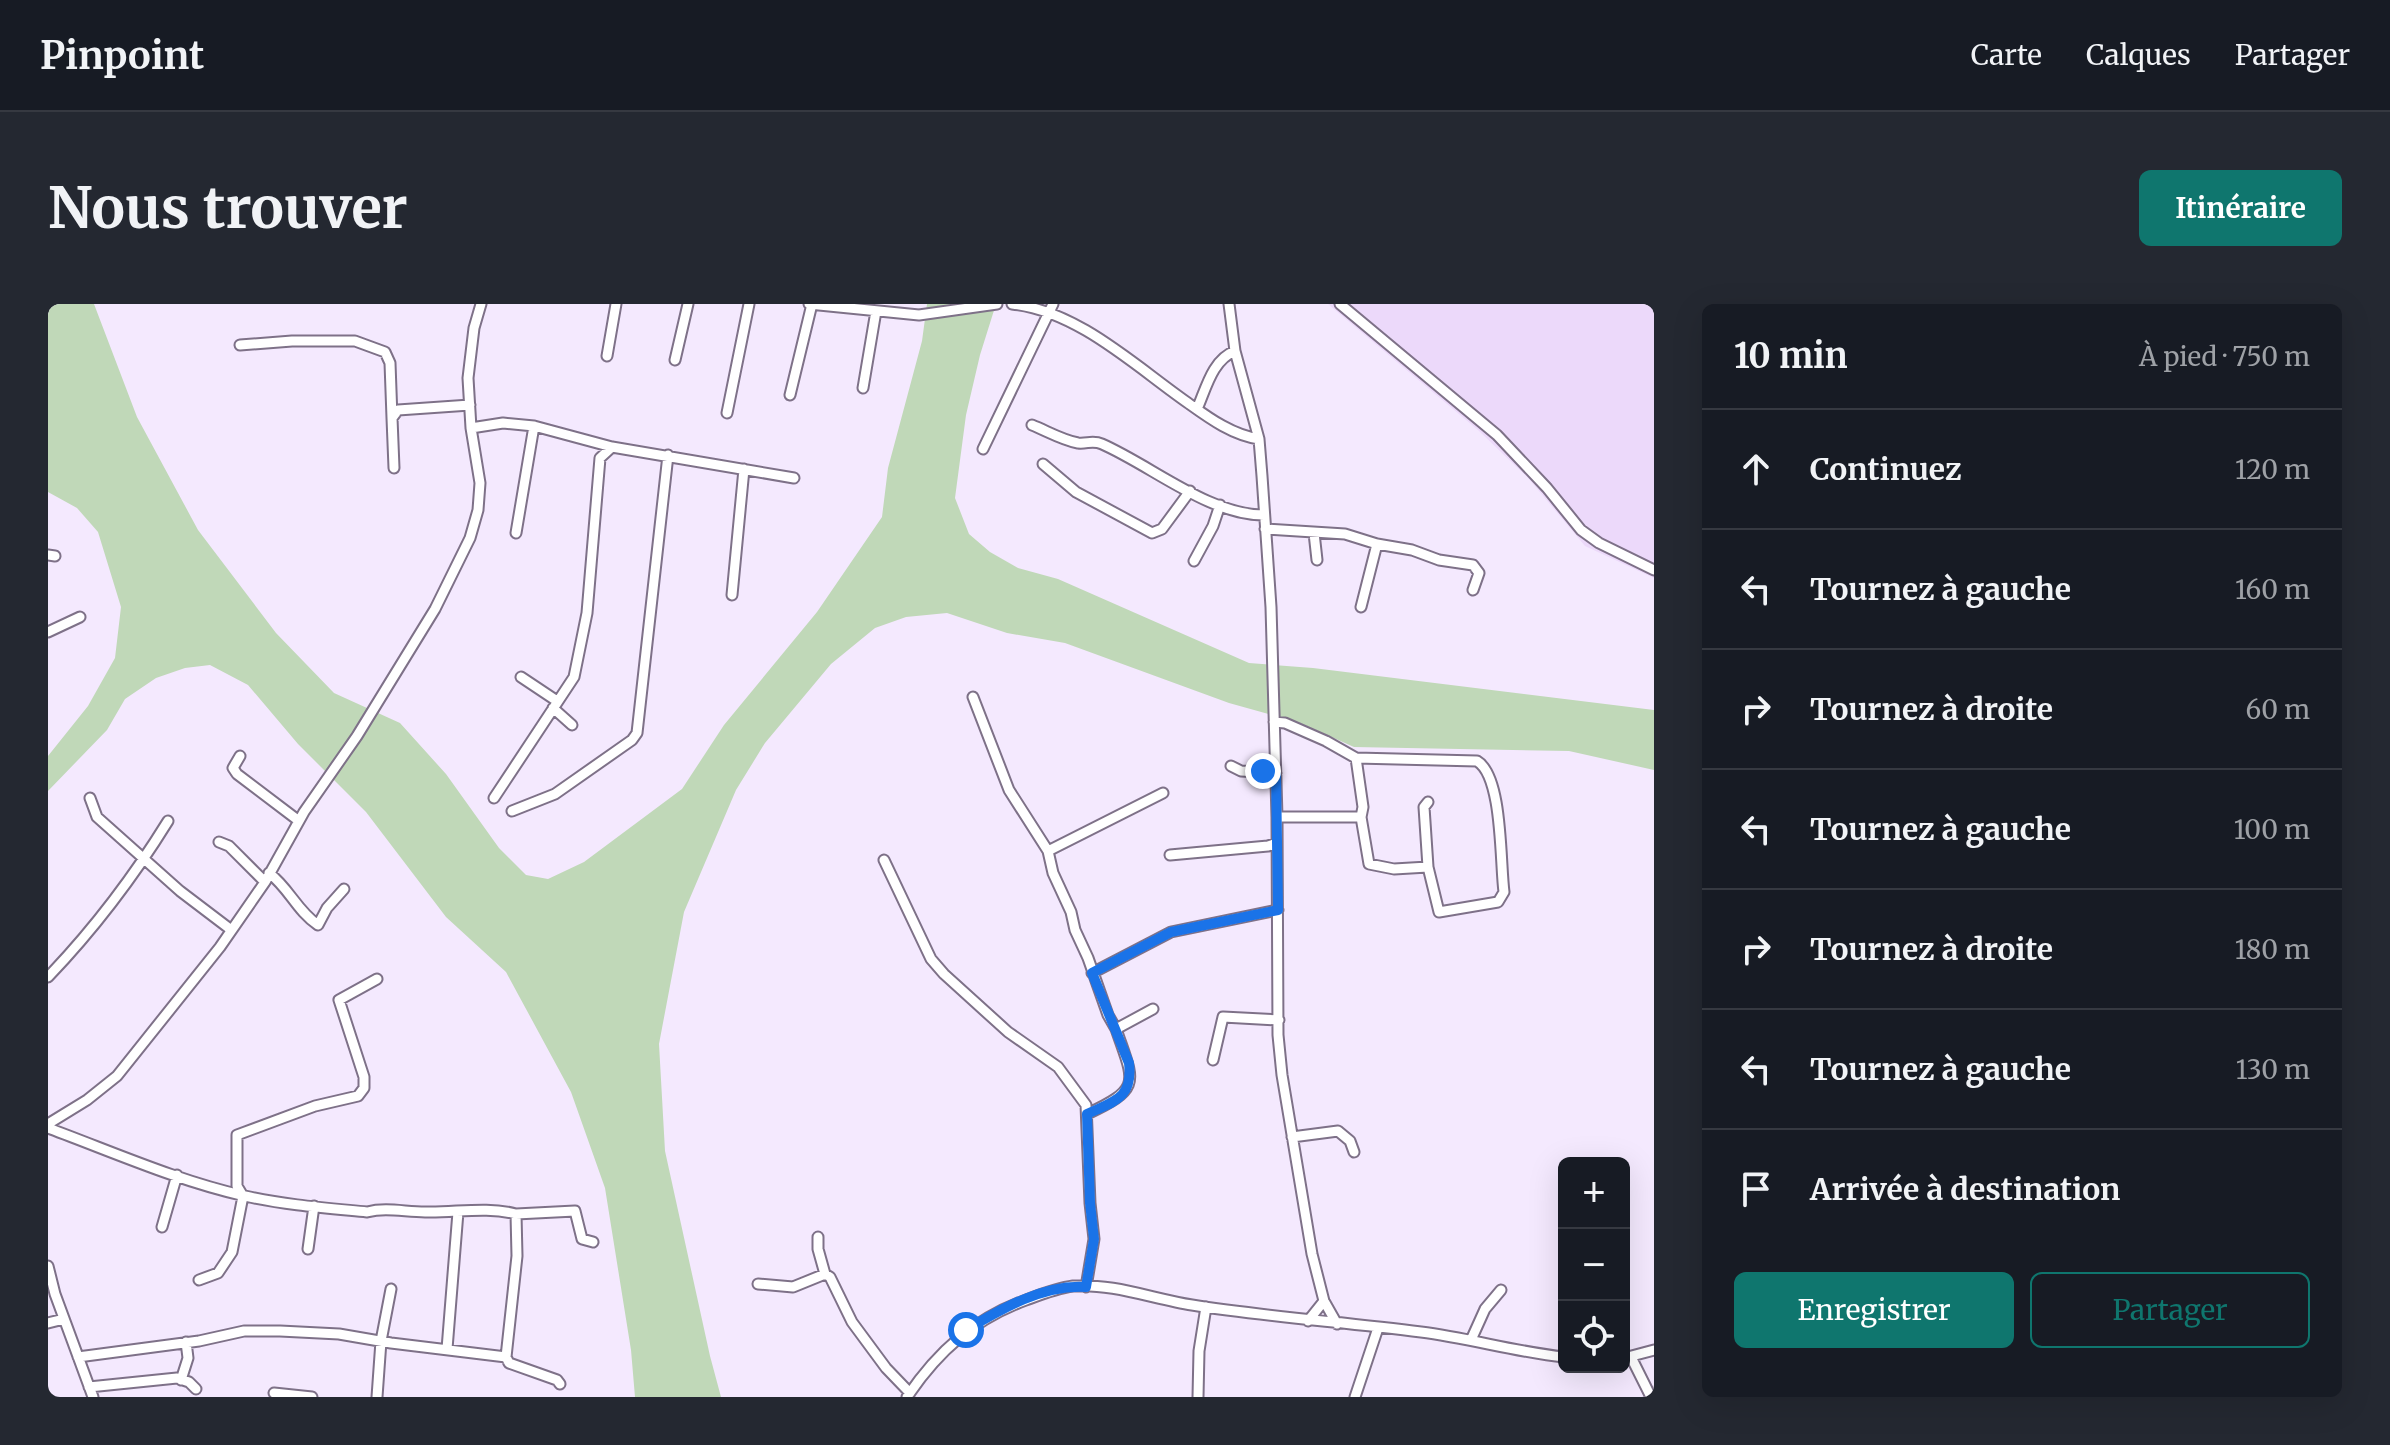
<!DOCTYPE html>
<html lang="fr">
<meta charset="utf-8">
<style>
body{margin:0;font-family:Merriweather,serif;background:#242831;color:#f1f3f6}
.controls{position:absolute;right:24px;bottom:24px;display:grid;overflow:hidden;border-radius:12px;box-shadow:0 8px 32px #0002}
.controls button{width:72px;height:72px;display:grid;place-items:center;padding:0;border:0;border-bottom:2px solid #363941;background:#171b24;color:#f1f3f6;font:40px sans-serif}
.stop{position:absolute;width:24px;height:24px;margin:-18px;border:6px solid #1a73e8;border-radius:50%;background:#fff}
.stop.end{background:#1a73e8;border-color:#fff;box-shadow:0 2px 8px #0008}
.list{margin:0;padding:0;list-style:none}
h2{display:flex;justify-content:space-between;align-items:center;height:104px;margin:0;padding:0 32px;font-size:34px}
h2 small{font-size:26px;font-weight:400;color:#9ea1a6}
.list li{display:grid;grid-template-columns:52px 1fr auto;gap:24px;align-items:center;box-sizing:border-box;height:120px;padding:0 32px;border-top:2px solid #363941}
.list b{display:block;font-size:30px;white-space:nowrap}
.list em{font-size:26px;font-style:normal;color:#9ea1a6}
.actions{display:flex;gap:16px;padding:24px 32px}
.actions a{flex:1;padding:18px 0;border:2px solid #0f766e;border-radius:12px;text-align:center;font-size:28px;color:#0f766e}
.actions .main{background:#0f766e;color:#fff}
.icon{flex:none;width:44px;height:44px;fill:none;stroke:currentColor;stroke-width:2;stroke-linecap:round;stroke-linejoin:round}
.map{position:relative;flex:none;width:1606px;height:1093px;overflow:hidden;border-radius:12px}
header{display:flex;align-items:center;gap:48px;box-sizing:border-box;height:112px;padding:0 40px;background:#171b24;border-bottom:2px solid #363941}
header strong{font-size:38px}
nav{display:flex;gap:44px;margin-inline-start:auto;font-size:28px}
.intro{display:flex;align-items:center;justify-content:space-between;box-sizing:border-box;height:192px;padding:0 48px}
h1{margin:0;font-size:56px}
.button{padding:20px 36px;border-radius:12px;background:#0f766e;color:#fff;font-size:28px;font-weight:700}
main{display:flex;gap:48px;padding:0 48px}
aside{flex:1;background:#171b24;border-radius:12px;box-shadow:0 8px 32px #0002}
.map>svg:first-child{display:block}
</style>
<header>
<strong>Pinpoint</strong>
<nav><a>Carte</a><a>Calques</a><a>Partager</a></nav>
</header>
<div class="intro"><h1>Nous trouver</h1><a class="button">Itinéraire</a></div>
<main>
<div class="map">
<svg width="1606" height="1093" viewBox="0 0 1606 1093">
<rect width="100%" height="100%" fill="#f4e9fe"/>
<path fill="#ecd9fa" d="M1280,0h326v274l-69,-32 -56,-67 -51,-49z"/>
<path fill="#c0d8b8" d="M0,0h46l43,113 61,113 78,103 58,60 66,30 46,51 53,74 27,27 22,4 36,-17 98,-73 42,-64 93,-113 65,-95 6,-49 34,-127 5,-37h69l-16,51 -14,60 -11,83 14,36 21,18 28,16 40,11 191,84 64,5 341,42v60l-85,-19 -215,-4 -54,-24 -71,-20 -164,-60 -58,-10 -60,-20 -41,4 -31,11 -44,36 -66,79 -29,47 -52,122 -25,132 6,107 45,205 11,41h-86l-4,-47 -26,-162 -34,-96 -65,-120 -60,-55 -80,-105 -68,-68 -50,-59 -38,-20 -25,3 -29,10 -31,21 -18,31 -59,61v-35l40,-50 27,-48 6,-51 -23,-75 -21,-24 -29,-16z"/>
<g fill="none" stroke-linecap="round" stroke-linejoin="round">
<g stroke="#7e7188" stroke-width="13">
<path id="minor" d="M761,0l110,11 78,-11
M964,0c66,7 123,62 176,99 21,15 44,32 71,36
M1181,0l6,47 24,88 3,37 9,131 6,210 1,218 4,40 30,179 12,47 13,23
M1292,0l157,131 50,53 34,42 18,13 55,27
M192,41l52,-4h63l30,11 5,11 2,55
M559,52l9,-52
M627,56l13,-56
M815,84l13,-77
M742,91l22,-91
M1149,105c9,-20 15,-49 38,-58
M679,109l22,-109
M984,121c15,6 30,15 46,18 9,1 15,-3 24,1 50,22 107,71 162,71
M423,124l32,-5 31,3 78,21 182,31
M935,145l70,-145
M995,160l33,28 76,41 10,-4 28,-38
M346,164l-2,-50 6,-8 72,-5
M1217,225l80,5 32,10 35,6 27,10 34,5 6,8 -6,17
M468,229l18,-107
M1266,229l3,27
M0,251l7,1
M1146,257l19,-35 7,-21
M684,291l12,-126
M1313,303l16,-63
M0,328l32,-15
M473,373l36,24
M925,393l36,93 39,61 5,22 18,39 4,18 13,28 20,57 8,14
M505,404l19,17
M1226,418l11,1 41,18 30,17 121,3c26,15 23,102 27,131l-6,10 -59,10 -11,-45 -34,2 -25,-5 -8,-47h-84
M192,452l-7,12 4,6 62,47
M1308,454l7,49 -2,10
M1183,462l10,5 35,2
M42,494l7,19 83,74 50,38
M446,494l80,-121 13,-64 13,-155 12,-11
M464,507l43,-17 77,-54 5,-7 31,-278
M171,538l10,4 36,36
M1000,547l115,-58
M1122,551l98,-9 9,-3
M836,556l47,99 13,15 64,58 50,35 28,38 4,98 4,36 -8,48
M1380,563l-4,-60 4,-5
M221,569c20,15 28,38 49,52l9,-17 17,-19
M1044,669l79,-41 107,-22
M0,673c45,-47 86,-101 120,-156
M1165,756l10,-43 56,3
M1039,810c56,-26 47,-32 29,-85l37,-20
M0,820l39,-24 30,-24 103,-129 45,-65 39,-70 53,-76 78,-127 35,-71 8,-28 2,-27 -9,-55 -3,-50 6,-50 7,-24
M0,824c65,24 130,53 197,68 40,9 81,12 122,16 19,-5 38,0 58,0 30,1 61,-6 91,2
M1244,833l46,-6 12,10 4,11
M114,923l15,-52
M770,933v12l7,25
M260,945l6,-43
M0,962l7,28 38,103
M151,976l19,-7 14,-21 11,-56 -6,-10v-51l78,-29 43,-10 6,-8v-11l-25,-77 38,-21
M710,980l35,3 32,-13 5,3 22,45 34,46 24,25
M1260,1017l16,-20
M0,1019l16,-4
M1423,1036l14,-31 16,-19
M399,1045l11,-137
M30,1053l121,-16 45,-10h36l59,3 52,9 115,14 11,-101 -1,-42 59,-3 7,28 11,3
M458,1053l3,6 48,17 3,4
M1583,1053l20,40
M1576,1054l30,-8
M133,1076l7,-22 -2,-16
M41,1083l88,-9 12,4 7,7
M226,1089l38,4
M329,1093l4,-56 10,-52
M859,1093c31,-46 67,-78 119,-97 16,-6 31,-12 47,-14 39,-3 81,13 119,19 76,12 153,17 229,27 48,6 95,20 143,25
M1150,1093l1,-46 7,-44
M1307,1093l23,-69"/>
</g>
<use href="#minor" stroke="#fff" stroke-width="9"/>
</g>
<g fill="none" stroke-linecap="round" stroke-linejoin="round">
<path stroke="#1a73e8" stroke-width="10" d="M918,1026c35,-21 78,-46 120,-43l8,-48 -4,-36 -3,-89c28,-13 46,-16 42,-51l-37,-90 79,-41 107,-22 -2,-137 -13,-2"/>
</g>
</svg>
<div class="controls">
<button>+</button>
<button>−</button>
<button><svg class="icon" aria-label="locate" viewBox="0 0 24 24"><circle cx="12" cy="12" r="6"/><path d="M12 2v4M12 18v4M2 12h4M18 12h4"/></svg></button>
</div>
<div class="stop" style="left:918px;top:1026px"></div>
<div class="stop end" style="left:1215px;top:467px"></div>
</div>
<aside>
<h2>10 min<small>À pied · 750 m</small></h2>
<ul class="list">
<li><svg class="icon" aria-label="ahead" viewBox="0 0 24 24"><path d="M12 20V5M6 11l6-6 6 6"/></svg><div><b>Continuez</b></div><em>120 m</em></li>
<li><svg class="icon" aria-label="left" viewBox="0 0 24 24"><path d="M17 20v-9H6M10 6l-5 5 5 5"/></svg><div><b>Tournez à gauche</b></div><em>160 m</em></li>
<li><svg class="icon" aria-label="right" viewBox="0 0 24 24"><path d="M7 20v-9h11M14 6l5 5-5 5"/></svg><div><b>Tournez à droite</b></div><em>60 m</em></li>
<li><svg class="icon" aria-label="left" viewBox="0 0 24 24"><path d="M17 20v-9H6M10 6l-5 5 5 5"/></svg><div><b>Tournez à gauche</b></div><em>100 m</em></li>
<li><svg class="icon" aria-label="right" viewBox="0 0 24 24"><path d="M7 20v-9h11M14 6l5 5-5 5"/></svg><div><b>Tournez à droite</b></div><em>180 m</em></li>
<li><svg class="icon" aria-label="left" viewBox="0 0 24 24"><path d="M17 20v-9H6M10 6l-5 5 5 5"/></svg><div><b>Tournez à gauche</b></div><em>130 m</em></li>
<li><svg class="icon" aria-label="arrive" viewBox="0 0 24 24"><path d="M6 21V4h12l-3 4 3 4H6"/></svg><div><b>Arrivée à destination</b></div></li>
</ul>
<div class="actions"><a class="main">Enregistrer</a><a>Partager</a></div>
</aside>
</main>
